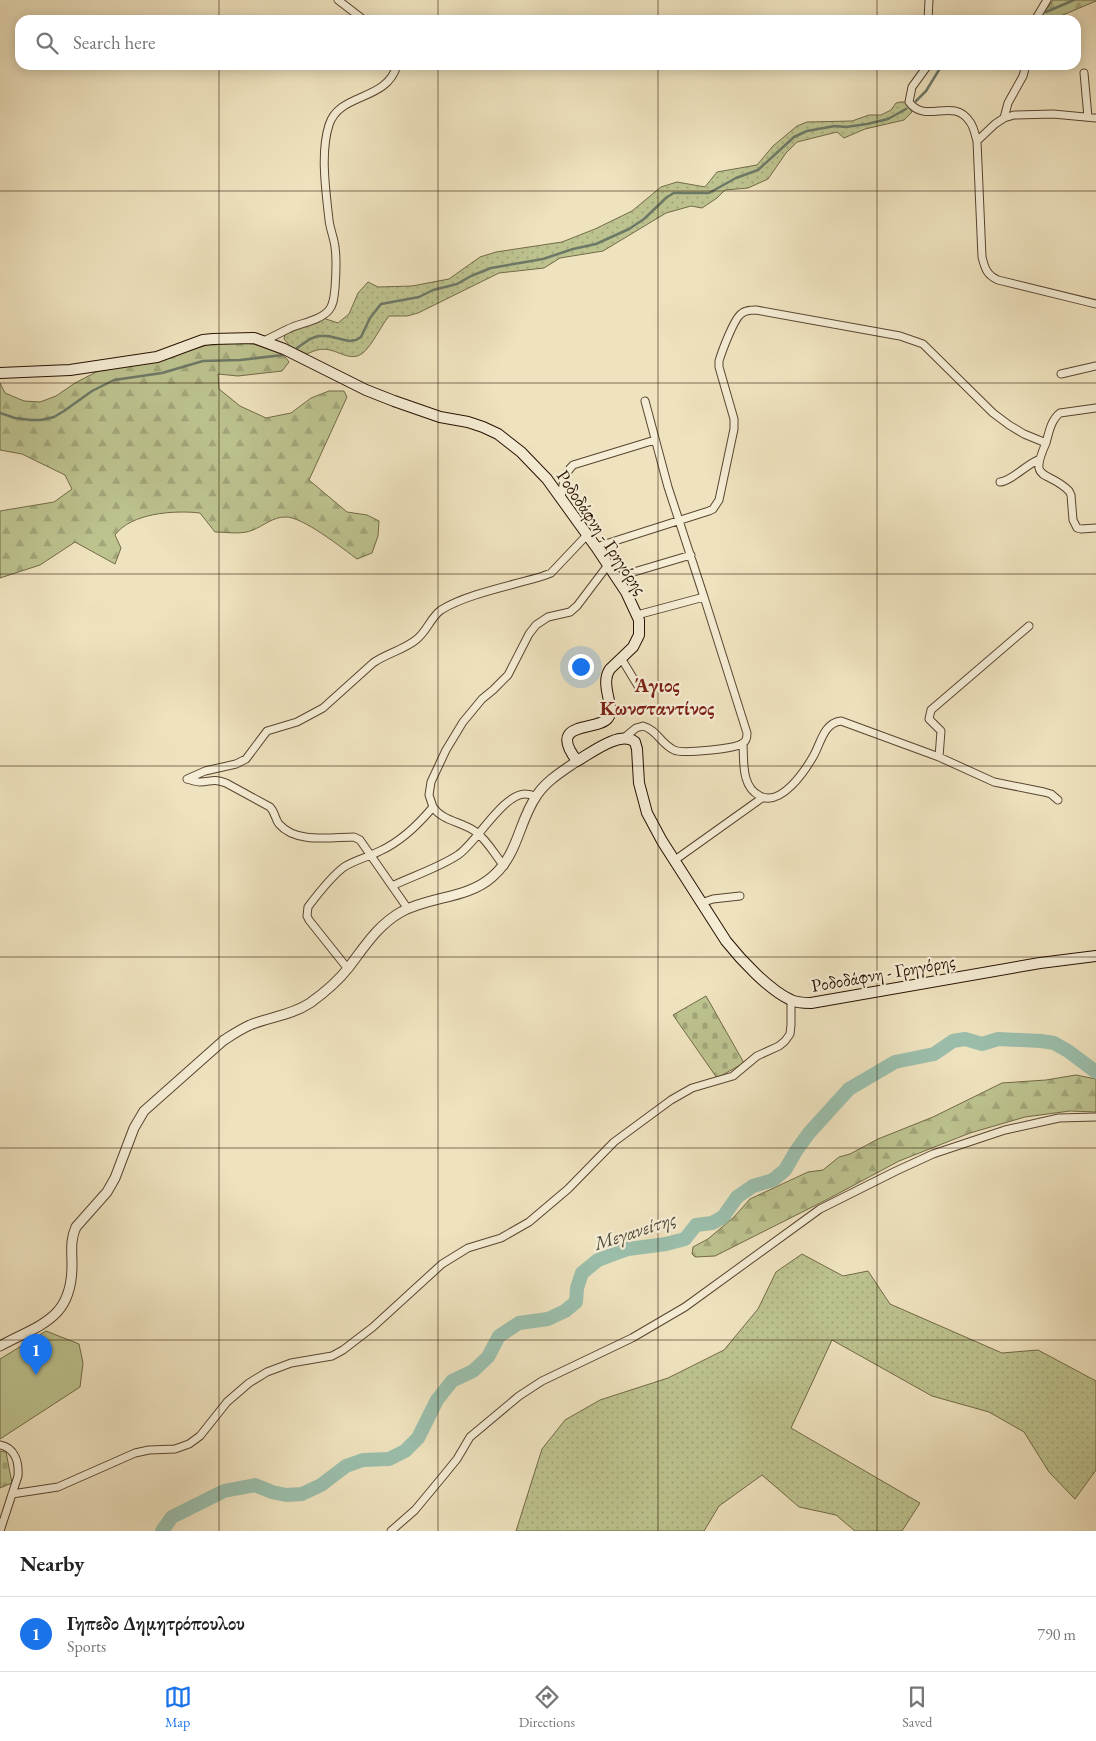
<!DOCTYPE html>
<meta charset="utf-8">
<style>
body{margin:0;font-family:"EB Garamond",serif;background:#f2f2f2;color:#222}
.you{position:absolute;left:580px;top:666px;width:18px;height:18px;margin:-12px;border:4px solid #fff;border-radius:50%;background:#1a73e8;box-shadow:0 0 0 8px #1a73e833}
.badge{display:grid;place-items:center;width:32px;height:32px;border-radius:50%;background:#1a73e8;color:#fff;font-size:16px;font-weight:700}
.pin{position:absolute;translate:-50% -41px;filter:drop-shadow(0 1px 2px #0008)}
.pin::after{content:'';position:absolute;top:26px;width:18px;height:15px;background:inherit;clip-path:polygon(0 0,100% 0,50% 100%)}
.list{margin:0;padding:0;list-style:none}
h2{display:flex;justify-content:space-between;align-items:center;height:65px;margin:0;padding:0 20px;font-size:21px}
h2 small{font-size:16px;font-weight:400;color:#767676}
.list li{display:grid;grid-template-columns:32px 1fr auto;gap:15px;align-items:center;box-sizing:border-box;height:75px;padding:0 20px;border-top:1px solid #e0e0e0}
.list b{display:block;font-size:19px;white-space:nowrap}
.list p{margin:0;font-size:16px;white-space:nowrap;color:#767676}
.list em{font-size:16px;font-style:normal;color:#767676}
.icon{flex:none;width:28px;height:28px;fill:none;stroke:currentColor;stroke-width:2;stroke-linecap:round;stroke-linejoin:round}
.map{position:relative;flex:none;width:1096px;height:1531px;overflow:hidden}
.search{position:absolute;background:#fff;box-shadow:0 2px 12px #0003;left:15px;right:15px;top:15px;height:55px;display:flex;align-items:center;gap:12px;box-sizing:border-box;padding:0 18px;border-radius:15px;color:#767676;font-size:19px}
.sheet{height:140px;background:#fff}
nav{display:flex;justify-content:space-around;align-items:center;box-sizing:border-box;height:70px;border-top:1px solid #e0e0e0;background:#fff;font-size:14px;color:#767676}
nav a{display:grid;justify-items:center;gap:2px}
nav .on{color:#1a73e8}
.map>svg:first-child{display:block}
</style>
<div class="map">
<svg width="1096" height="1531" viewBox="0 0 1096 1531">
<defs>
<pattern id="grass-dots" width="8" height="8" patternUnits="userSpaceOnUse" patternTransform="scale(1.25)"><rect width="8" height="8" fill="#bdc38f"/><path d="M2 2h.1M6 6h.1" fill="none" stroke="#a2a67a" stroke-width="1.8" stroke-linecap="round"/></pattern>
<pattern id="forest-firs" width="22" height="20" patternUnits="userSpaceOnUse" patternTransform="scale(1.25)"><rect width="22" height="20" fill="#bdc38f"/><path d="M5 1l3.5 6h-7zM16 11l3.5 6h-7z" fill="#a2a67a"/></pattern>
<pattern id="cemetery-stones" width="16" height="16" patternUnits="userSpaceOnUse" patternTransform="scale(1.25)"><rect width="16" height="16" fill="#bdc38f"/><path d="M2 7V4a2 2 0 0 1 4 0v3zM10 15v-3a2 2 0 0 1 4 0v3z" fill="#a2a67a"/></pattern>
</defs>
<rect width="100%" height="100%" fill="#efe3bf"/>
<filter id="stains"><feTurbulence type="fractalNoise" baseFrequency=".004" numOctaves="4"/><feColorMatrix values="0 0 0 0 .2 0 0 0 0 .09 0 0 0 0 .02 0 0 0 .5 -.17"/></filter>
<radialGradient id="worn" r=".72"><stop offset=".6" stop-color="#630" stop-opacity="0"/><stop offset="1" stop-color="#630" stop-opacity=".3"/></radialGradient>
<path fill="url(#grass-dots)" stroke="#726a48" d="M901,102h5l6,10 -8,8 -39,9 -21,9 -7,-6 -40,10 -11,11 -18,26 -20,9 -23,2 -8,8 -15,10 -11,-2 -25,7 -63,38 -43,7 -16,10 -45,5 -81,40 -11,3h-18c-8,10 -17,29 -25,36 -11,10 -22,1 -34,-2 -8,-2 -15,0 -23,4l-17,-8 -6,-7 1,-5 38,-16 15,5 11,-9 9,-21 10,-11 10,5 34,-1 37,-7 31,-22 16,-5 66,-10 33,-13 37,-18 29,-24 16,-5 28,5 12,-15 40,-7 16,-19 24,-20 10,-4 45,-1 17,-6h12l10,-5 5,-7z
M802,1254l41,22 25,-5 22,33 112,49 36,-3 58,31v89l-21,29 -26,-27 -25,-40 -35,-20 -57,-16 -100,-56 -41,88 129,75 -18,28h-47l-19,-16 -37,-8 -37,-32 -43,31 -15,25h-188l26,-82 23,-29 35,-20 68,-22 56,-28 34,-41 18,-37z"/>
<path fill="url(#forest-firs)" stroke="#726a48" d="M1053,0h43v1l-45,19h-12z
M227,341c20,3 50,2 62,21l-7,9 -44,5 -20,-2 1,15 21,17 26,12 25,-5 20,-15 18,-7h15l3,6 -38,83 38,32 20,3 12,6 -1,15 -6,17 -15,6c-15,-11 -55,-43 -72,-42 -12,0 -22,9 -32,13 -11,5 -27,2 -38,2l-15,-19c-26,-3 -69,0 -85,22l6,13 -6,16 -40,-22 -35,23 -40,13v-67l54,-9 18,-13 -7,-14 -43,-21 -22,-4v-67l5,10 19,8 16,1 16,-6 19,-13 27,-14 42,-5 67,-20z
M1076,1075l20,4v33l-26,-1 -45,6 -55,16 -71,28 -73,39 -111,56 -20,1 -3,-3 1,-7 15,-8 26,-22 16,-18 58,-27 15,-2 16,-13 11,-3 28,-15 55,-22 69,-34 44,-3z"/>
<path fill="url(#cemetery-stones)" stroke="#726a48" d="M706,996l38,67 -27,15 -44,-63z
M0,1451l6,1 6,31 -12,5z"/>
<path fill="#bdc38f" stroke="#726a48" d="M46,1331l33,13 4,19 -3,24 -80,52v-80z"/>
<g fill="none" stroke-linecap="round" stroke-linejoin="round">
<path stroke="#6d7967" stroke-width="2.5" d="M1046,12l28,-12
M1025,20l4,-2
M916,101l10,-10 16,-26
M297,348l13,-9 8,-3h10l21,5 7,-1 5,-3 9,-19 11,-14 38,-7 14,-7 24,-6 14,-8 20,-8 52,-9 30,-10 23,-5 33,-15 15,-10 23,-22 7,-4h35l27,-15 22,-8 36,-33 13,-6 28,-5 11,1 21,-3 21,-5 18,-10
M0,413l15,5 16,2h10l13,-3 10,-6 28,-20 22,-11 48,-7 41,-12 37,-1 43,-5"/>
<path stroke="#9bbfac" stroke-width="14" d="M162,1531l10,-14 52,-26 31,-6 17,7 14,3 16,-1 19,-9 25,-19 17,-6 26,-1 16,-8 13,-13 19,-38 15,-19 21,-10 15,-14 11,-21 20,-13 29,-4 17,-8 11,-9 1,-14 5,-15 16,-13 30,-11 38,-5 19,-5 11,-14 16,-2 11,-6 14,-20 16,-11 20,-6 12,-10 11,-19 13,-18 40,-44 46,-27 39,-8 19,-13 12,-2 17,5 16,-5 43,2 13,2 14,8 28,21"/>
<g stroke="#594530" stroke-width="9">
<path id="minor" d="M338,0l26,20
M928,20l1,-20
M1035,20l12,-20
M928,65l-16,22 -3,15c17,23 45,-6 61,20 4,5 5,13 7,19
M1084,73l4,44
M1004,118l4,-15 15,-27 3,-11
M1096,118l-43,-4 -39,1 -10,3 -9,6 -18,17 5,116c3,12 5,18 16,23l98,24
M264,341c8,-4 16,-8 24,-12 12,-6 32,-8 41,-19 5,-6 5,-14 6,-22 1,-14 2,-27 0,-41 -1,-9 -5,-18 -6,-27 -3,-28 -9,-67 0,-95 10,-33 58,-23 68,-60
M1061,374l35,-8
M1046,443c-18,40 1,26 23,48l2,4 2,25 4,8 4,1 15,-1
M1000,482c11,-1 26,-17 38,-22
M561,498c2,-13 2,-23 12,-33l82,-25
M596,547l113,-36 4,-2 6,-9 15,-71v-10l-15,-52v-6c3,-10 15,-42 22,-47 4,-4 10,-4 15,-4l144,26 23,8 70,69 16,12 15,9 22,9c3,-11 5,-23 14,-30l36,-5
M617,577l74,-22
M637,615l67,-18 -36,-110 -23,-86
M621,658l17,28
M625,737l11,-9 7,-2c14,4 18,18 31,24 8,4 62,-1 69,-7 4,-2 4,-7 4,-10l-43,-136
M743,743c1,18 -2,44 17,53 21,11 45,-25 54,-41 7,-13 10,-32 27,-34l98,36 55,25 50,10 7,2 7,6
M939,757l2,-26 -12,-12 2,-9 98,-84
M187,779l18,-8 31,-7 10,-5 21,-28 30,-9 26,-14 50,-45c14,-10 31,-13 44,-24 10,-8 14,-22 24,-29 25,-16 73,-25 102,-34l8,-3 36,-38
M187,779c4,1 9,3 13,3 11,0 12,-4 26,1l44,24c5,5 5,12 9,17 17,20 53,13 75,13l6,3 48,69
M433,807c9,14 30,15 43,25 11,8 19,23 28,34
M675,860l87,-62
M392,886c21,-10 46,-18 66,-31 18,-12 45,-61 67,-61 3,0 7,1 11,2
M701,903l12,-4 27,-3
M348,969l-39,-49 -2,-4 1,-9c9,-12 24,-31 36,-40 11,-7 24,-10 36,-16 22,-10 38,-26 53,-44l-4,-12 2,-13 15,-32 17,-28 19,-23 11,-9 15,-15 21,-41 7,-9 12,-8 22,-5 7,-6 31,-41
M0,1445c15,3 19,17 18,31l-18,55
M12,1494l46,-7 77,-34 14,-3 26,-1 14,-5 11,-8 27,-34 22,-19 18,-11 24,-9 41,-7 11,-6 30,-23 69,-63 26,-16 33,-10 28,-16 39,-33 46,-47 57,-42 21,-12 41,-12 24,-20 22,-10 6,-5 5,-7 1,-9v-25
M391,1531l24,-21 29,-35 13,-16 13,-22 49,-41 23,-15 90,-43 53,-31 135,-98 76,-38 37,-17 72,-24 54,-12 37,-1"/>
</g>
<g stroke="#594530" stroke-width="11">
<path id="tertiary" d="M0,1346c41,-22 72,-27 72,-81 0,-14 -2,-25 4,-38l31,-35 8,-14 19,-50 10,-17 80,-71c8,-5 17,-11 26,-15 20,-8 42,-10 60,-22 14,-10 29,-23 39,-36 16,-21 29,-42 52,-55 29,-16 66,-13 91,-35 27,-23 26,-55 45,-82 10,-15 26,-24 40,-34"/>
</g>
<g stroke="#271000" stroke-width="12">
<path id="secondary" d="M0,373l70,-3 87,-13 46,-17 10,-1 41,-1 30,11 82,41 28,11 46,16 28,5 15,5 15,7 23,18 26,27 49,68 30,45 13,28v15l-6,12 -23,22c-11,16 6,38 -2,49 -11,14 -62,2 -31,43 14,-8 43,-31 58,-19l2,7 2,34 8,30 15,28 64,100c15,19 43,49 65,59 6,3 13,3 20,3l229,-40 56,-7"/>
</g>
<use href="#minor" stroke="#f5edd5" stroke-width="7"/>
<use href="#tertiary" stroke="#f5edd5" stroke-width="9"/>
<use href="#secondary" stroke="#f5edd5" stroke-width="10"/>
</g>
<path fill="none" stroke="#271000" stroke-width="1" stroke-opacity="0.55" d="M219,0v20M438,0v20M658,0v20M877,0v20M219,65v1466M438,65v1466M658,65v1466M877,65v1466M0,191h1096M0,383h1096M0,574h1096M0,766h1096M0,957h1096M0,1148h1096M0,1340h1096"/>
<g text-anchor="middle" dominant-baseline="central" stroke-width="4.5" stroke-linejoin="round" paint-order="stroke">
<g font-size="18" fill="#271000" stroke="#f5edd5">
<text transform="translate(602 532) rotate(56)">Ροδοδάφνη - Γρηγόρης</text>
<text transform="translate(883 973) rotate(-10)">Ροδοδάφνη - Γρηγόρης</text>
</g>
<g font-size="19" font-style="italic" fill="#504d3c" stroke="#f5edd5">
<text transform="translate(635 1231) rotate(-18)">Μεγανείτης</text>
</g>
<g font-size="20" font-weight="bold" fill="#7a1f14" stroke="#f5edd5">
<text x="657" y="685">Άγιος<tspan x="657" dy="23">Κωνσταντίνος</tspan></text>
</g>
</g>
<rect width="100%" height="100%" filter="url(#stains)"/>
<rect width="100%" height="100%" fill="url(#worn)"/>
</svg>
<div class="you"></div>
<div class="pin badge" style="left:36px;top:1375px">1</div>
<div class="search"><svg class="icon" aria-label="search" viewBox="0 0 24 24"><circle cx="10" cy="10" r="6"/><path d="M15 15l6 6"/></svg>Search here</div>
</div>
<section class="sheet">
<h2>Nearby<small></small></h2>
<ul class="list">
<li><span class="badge">1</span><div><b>Γηπεδο Δημητρόπουλου</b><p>Sports</p></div><em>790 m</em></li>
</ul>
</section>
<nav>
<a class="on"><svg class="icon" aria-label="map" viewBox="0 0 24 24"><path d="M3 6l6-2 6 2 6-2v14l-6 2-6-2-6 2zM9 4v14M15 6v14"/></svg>Map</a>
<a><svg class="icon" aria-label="directions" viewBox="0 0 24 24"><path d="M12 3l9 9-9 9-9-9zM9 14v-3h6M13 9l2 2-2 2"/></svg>Directions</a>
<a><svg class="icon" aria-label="saved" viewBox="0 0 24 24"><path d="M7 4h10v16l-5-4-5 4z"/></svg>Saved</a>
</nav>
